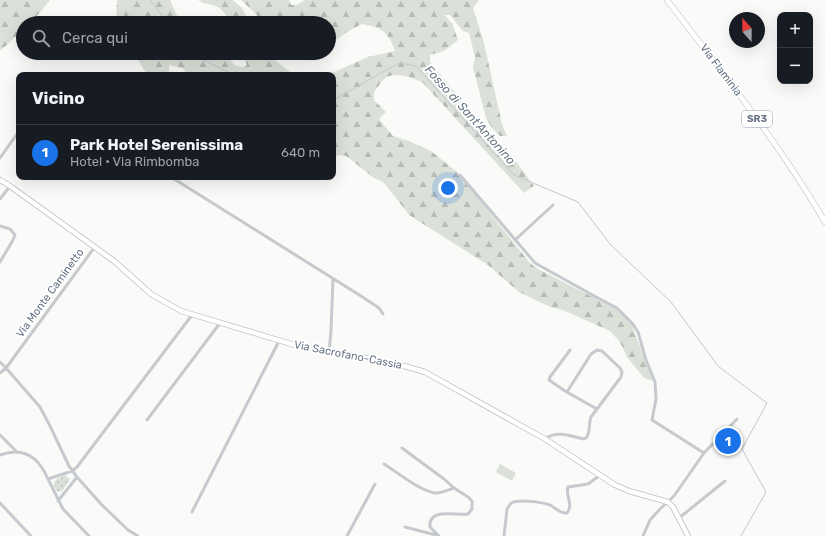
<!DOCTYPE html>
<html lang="it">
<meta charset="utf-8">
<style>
body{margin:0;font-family:Rubik,sans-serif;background:#20242c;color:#f1f3f6}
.controls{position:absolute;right:12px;top:12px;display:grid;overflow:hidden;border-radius:8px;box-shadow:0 4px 16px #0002}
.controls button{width:36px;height:36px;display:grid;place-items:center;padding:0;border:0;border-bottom:1px solid #363941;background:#171b24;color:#f1f3f6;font:20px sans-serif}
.compass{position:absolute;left:729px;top:12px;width:36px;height:36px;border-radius:50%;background:#171b24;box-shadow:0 4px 16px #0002;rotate:339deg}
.you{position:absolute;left:448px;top:188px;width:14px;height:14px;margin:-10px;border:3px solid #fff;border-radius:50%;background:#1a73e8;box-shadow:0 0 0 6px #1a73e833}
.badge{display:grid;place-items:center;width:26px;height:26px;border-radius:50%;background:#1a73e8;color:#fff;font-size:13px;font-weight:700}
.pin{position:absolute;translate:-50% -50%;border:2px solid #fff;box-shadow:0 1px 4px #0006}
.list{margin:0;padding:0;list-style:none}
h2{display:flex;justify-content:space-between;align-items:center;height:52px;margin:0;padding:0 16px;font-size:17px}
h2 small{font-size:13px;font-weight:400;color:#9ea1a6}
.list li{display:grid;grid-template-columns:26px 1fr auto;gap:12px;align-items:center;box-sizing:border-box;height:56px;padding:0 16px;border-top:1px solid #363941}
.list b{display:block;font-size:15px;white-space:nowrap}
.list p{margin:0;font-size:13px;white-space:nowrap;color:#9ea1a6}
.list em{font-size:13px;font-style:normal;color:#9ea1a6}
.icon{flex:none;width:22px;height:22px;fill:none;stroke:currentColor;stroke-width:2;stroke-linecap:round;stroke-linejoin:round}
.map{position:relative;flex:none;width:825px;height:536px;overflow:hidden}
.search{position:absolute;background:#171b24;box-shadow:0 4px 16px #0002;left:16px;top:16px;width:320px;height:44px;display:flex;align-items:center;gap:10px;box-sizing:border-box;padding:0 14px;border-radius:22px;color:#9ea1a6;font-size:15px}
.panel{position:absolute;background:#171b24;box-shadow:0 4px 16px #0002;left:16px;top:72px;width:320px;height:108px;border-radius:8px}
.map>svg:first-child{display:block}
</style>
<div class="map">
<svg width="825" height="536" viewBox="0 0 825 536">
<defs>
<pattern id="grass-dots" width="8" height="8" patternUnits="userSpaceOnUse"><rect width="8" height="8" fill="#dbe1d9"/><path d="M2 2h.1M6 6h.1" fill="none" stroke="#b6bbb6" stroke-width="1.8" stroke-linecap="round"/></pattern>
<pattern id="forest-firs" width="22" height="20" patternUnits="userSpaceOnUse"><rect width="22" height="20" fill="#dbe1d9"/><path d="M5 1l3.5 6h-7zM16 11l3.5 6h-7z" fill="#b6bbb6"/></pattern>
</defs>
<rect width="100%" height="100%" fill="#fafaf8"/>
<path fill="url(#grass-dots)" d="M66,475l4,5 -8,11 -4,1c-9,-11 -2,-13 8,-17z"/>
<path fill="url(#forest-firs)" d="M0,0h50l-19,23h-8v7l-23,21z
M117,0h53l6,14 8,9h-68z
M198,0h35l9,8 8,15h-19c-4,-6 -7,-12 -13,-16 -7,-3 -14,-3 -20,-7z
M241,0h48l2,5h5l9,-5h174l-6,8 11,35 18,81 5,12h-7l-8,-8 -6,-10 -13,-51 2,-10 -6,-24 -6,-2 -13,-16h-6l8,8 6,17 -14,11 -14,4v7l48,58 22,25 12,11 22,30 -10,7 -102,-111c-11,-4 -24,-10 -35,-5 -5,3 -9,10 -13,15v8l12,12 -7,7 14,17 16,5 22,10 26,21 73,91 8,6 80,41 13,13 22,58 -9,-3 -17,-21 -7,-15 -10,-11 -47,-21 -13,-3 -31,-15 -31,-27 -79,-50 -16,-21 -10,-12 -9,-4 -28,-22 -7,-1 -6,2v-82h-6l41,-18 27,-6c-7,-20 -13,-23 -33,-27 -13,7 -25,12 -33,25v-26h-67l-6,-9z
M134,53h89l13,13 8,1 3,-2 -6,-12h25l28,22h-109l1,-3 -4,-4 -13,-3v10h-22z
M291,53h36c-8,14 -26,5 -36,0z"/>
<path fill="#dbe1d9" d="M500,464l16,9 -4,8 -16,-9z"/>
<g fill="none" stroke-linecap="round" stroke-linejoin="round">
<path stroke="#c0c8ce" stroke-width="1" d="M150,0l18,23
M191,53l2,2 41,20
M333,100l66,-37 17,3 98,109 64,27 32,42 61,58 47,64 49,37 -25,46 24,43 -25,44"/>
<g stroke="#babec4" stroke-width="6">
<path id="secondary" d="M0,180l10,6 104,75 37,33 30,17 117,35 62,11 44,9 21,6 120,67 70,46 14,6 39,11 5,5 15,29"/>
</g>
<g stroke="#b9bcc1" stroke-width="6">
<path id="primary" d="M667,0c55,72 112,143 158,222"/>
</g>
<path stroke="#c6c9cd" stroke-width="3" d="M0,158l19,-27
M460,175l75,88 61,34 21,11 15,15 6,9 8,28 9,22 1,17 -4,21 52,33
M171,177l190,119 18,12 4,6
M0,199l10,-13
M0,226l10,3 5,6 -2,5 -13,22
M515,240l38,-35
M94,248l-88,120 34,39 10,19 19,40 8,11 24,27 27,26 10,6
M570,350l-20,27 -1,3 16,11 32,18
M329,352l2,-21 2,-52
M0,362l6,6 -6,5
M147,420l73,-97
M0,435l17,17
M545,439c12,-9 25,-3 39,0l2,-1c5,-5 2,-14 5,-21l30,-40 1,-5 -2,-4 -18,-17 -5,-1 -6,4 -24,38
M402,448l42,31 10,9 14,9 4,4v8l-4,5c-11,2 -40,-7 -38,13l9,9
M0,455c24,-9 39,3 48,24
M384,464c13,8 37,28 52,29 6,0 12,-3 18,-5
M58,501l19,-24
M0,503l31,33
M192,512l87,-171
M679,518l46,-37
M405,527l31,8
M89,536l-26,-27 -15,-30 24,-8 5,-4 115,-152
M347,536l28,-52
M504,536l3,-27 4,-6c9,-4 30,-1 39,2 6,3 10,9 17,8 7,-9 -2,-17 1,-26l20,-3 11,-8
M643,536l7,-16 10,-11 14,-13 30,-43 33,-34"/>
<use href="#secondary" stroke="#fff" stroke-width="4.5"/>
<use href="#primary" stroke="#fff" stroke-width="5"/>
</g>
<g text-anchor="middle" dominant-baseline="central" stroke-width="4" stroke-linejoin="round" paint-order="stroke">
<rect fill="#fff" stroke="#979fac" stroke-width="1" x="742" y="111" width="30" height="16" rx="3"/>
<g font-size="10" font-weight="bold" fill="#6a7688">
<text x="757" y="119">SR3</text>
</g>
<g font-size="11" fill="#6a7688" stroke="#fff">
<text transform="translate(721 70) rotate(53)">Via Flaminia</text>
<text transform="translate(50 293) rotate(-54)">Via Monte Caminetto</text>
<text transform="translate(348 355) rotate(11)">Via Sacrofano-Cassia</text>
</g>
<g font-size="12" font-style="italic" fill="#667783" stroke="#fff">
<text transform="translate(470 115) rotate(48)">Fosso di Sant'Antonino</text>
</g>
</g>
</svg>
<div class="controls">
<button>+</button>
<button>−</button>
</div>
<svg class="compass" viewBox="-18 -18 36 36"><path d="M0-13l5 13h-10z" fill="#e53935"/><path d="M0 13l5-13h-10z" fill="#9ea1a6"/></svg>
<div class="you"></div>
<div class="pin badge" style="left:728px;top:441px">1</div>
<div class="search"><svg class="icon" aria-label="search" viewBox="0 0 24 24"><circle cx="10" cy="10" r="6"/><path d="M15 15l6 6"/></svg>Cerca qui</div>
<section class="panel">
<h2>Vicino<small></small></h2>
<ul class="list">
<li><span class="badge">1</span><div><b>Park Hotel Serenissima</b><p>Hotel · Via Rimbomba</p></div><em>640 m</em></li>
</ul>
</section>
</div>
